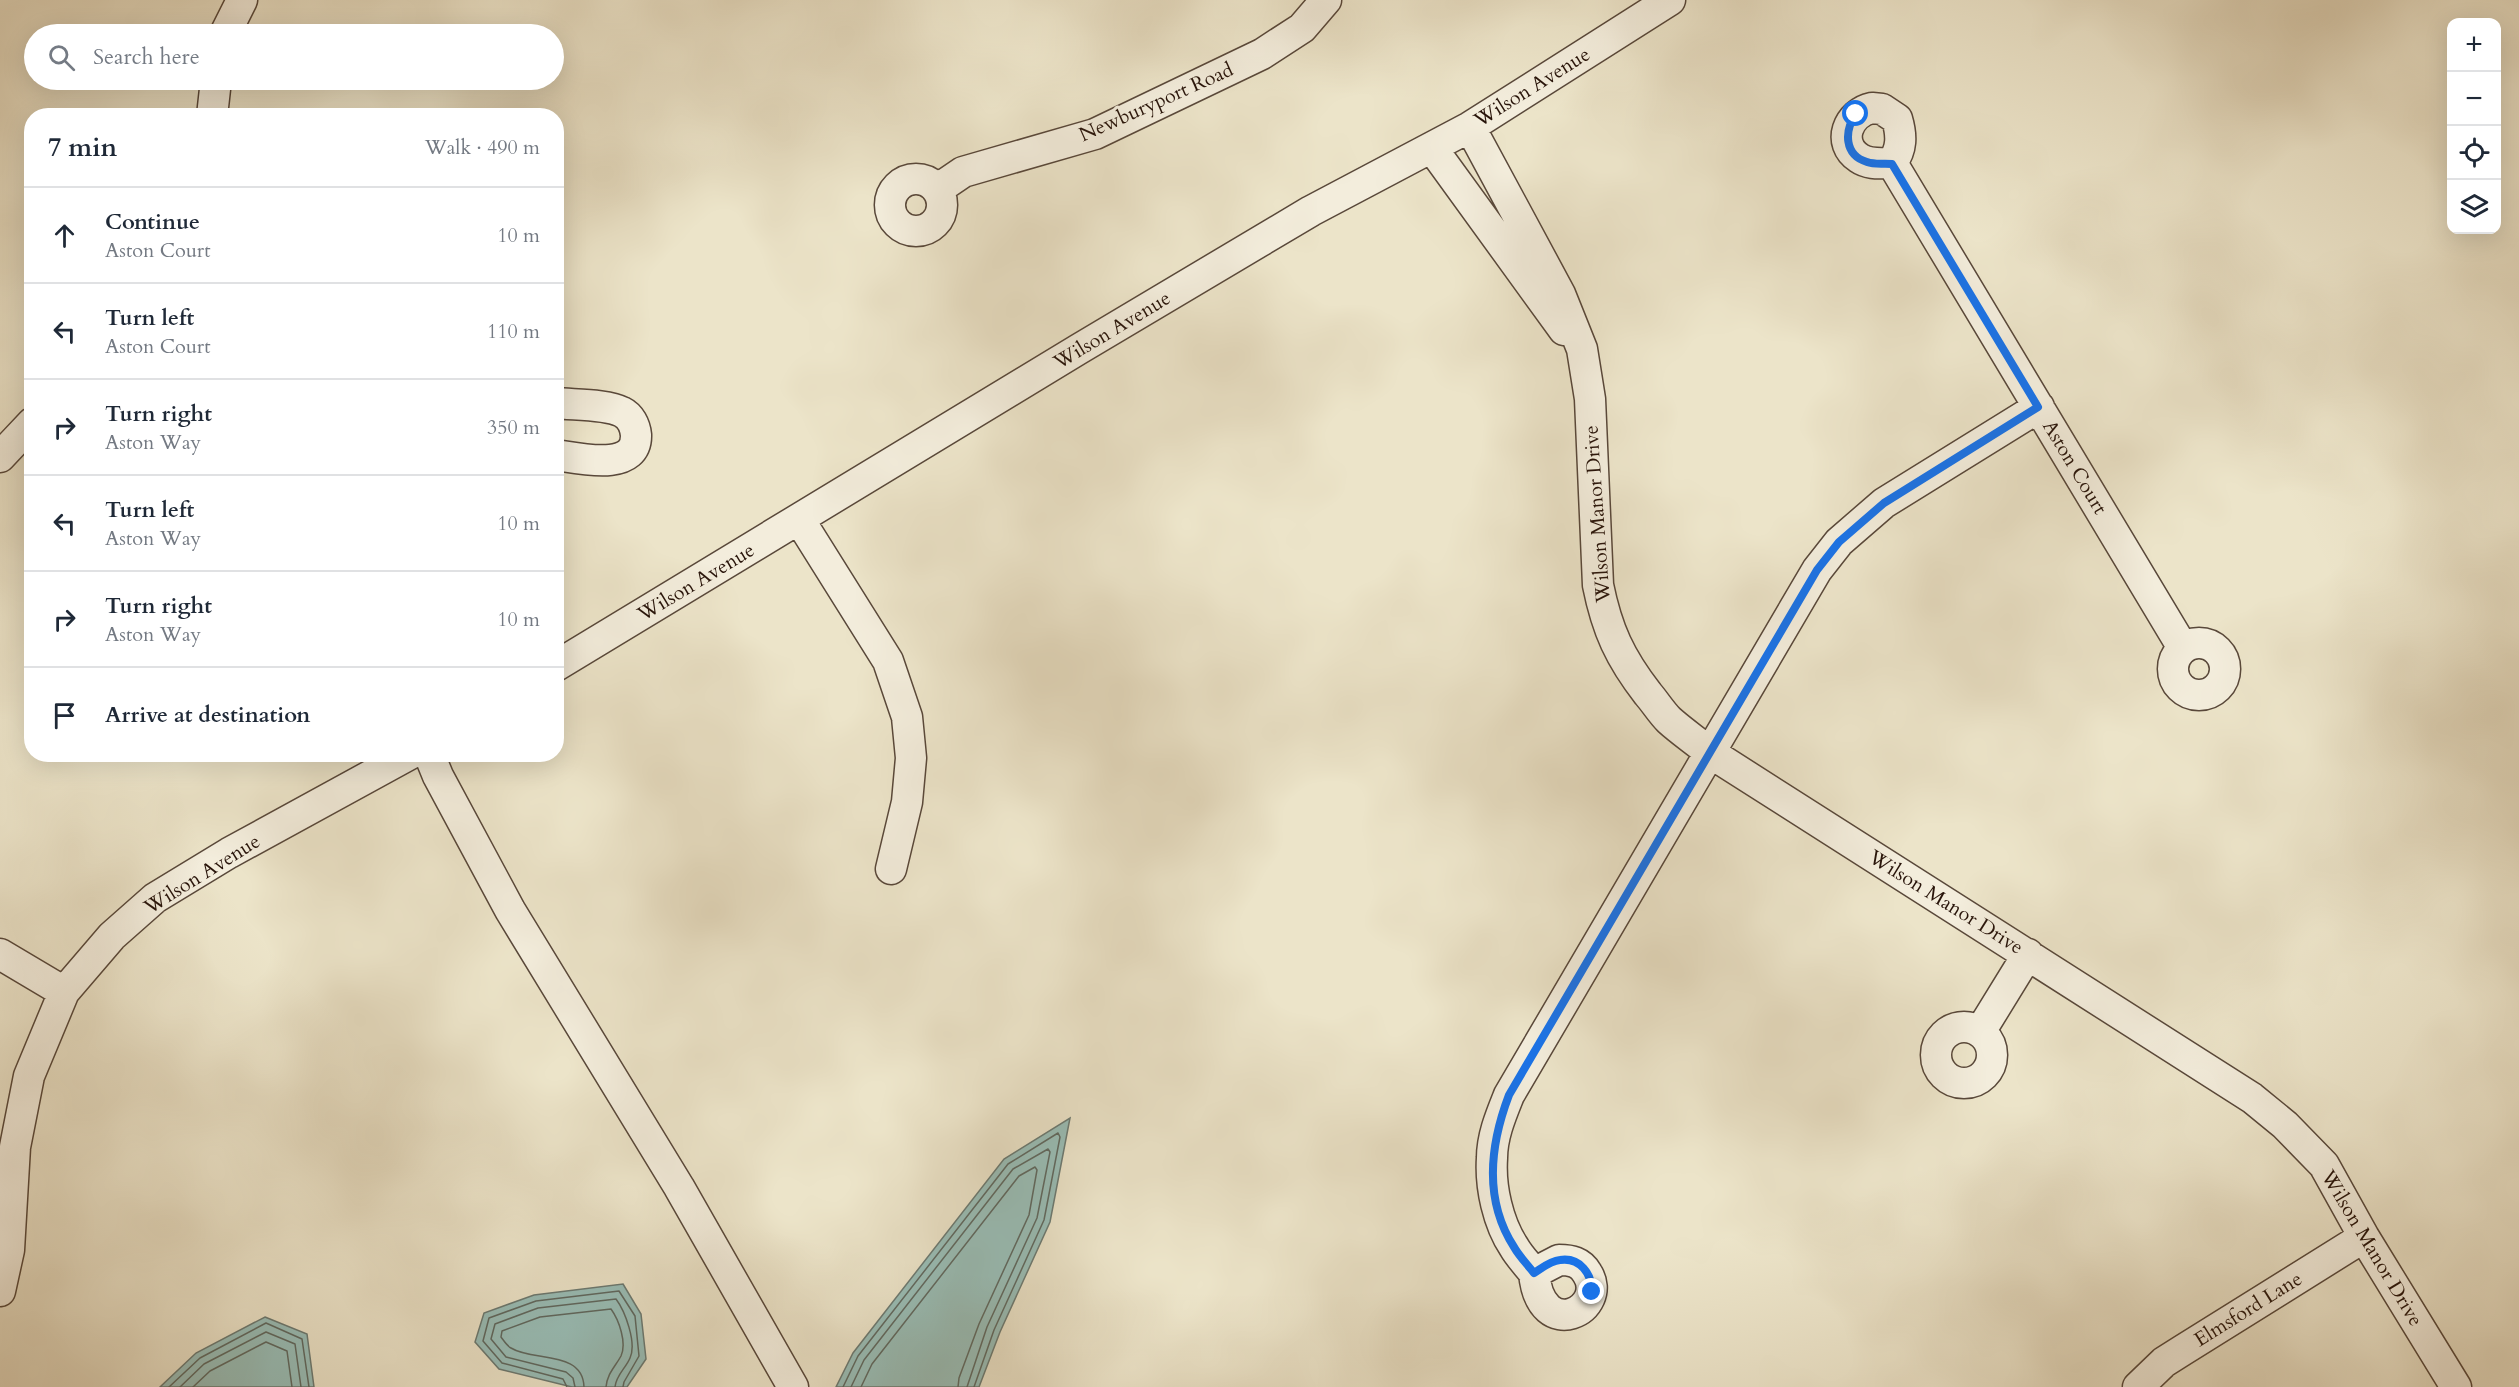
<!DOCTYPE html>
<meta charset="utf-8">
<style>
body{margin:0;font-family:Cardo,serif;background:#f2f2f3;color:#1f2937}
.controls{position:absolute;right:18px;top:18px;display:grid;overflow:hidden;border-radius:12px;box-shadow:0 6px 24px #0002}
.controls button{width:54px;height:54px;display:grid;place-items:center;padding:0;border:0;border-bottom:2px solid #e0e1e3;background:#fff;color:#1f2937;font:30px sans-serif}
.stop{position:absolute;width:18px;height:18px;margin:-14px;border:4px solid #1a73e8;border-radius:50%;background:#fff}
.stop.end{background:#1a73e8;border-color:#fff;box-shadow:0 2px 6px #0008}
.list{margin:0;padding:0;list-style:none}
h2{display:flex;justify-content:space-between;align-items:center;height:78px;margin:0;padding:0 24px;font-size:26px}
h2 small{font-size:20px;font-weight:400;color:#747a83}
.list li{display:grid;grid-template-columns:39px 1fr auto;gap:18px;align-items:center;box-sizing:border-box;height:96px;padding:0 24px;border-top:2px solid #e0e1e3}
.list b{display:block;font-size:22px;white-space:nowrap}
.list p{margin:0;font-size:20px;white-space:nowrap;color:#747a83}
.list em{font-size:20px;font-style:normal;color:#747a83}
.icon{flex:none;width:33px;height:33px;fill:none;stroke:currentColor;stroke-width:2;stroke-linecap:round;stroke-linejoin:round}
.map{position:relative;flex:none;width:2519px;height:1387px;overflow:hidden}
.search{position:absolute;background:#fff;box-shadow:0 6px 24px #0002;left:24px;top:24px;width:540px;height:66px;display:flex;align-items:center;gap:15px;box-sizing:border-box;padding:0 21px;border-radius:33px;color:#747a83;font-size:22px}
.panel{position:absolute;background:#fff;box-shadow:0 6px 24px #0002;left:24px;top:108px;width:540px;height:654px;border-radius:24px}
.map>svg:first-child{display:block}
</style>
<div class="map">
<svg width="2519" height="1387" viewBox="0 0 2519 1387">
<rect width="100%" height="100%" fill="#ece4c9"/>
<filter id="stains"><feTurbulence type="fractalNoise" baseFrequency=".00333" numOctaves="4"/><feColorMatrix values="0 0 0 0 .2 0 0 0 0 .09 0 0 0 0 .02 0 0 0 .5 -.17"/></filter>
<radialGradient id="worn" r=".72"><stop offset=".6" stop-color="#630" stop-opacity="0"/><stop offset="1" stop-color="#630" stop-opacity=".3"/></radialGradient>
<path fill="#99beb7" stroke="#6c7a72" stroke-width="1.5" d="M1070,1118l-20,104 -50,110 -21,55h-143l17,-34 151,-194z
M623,1284l18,30 5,45 -19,28h-55l-73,-18 -24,-27 9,-29 50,-18z
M265,1317l42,17 7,53h-154l36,-34z"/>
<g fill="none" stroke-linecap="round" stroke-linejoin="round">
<path stroke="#606960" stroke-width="1.5" d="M169,1387l31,-29 66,-35 36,16 7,48
M180,1387l24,-23 62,-32 29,12 6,43
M193,1387l17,-16 56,-29 21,9 5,36
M567,1387l-4,-8 -61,-16 -19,-22 6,-23 47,-17 83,-10 16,25 4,40 -15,26 -1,5
M575,1387l-2,-9 -7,-6 -60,-15 -15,-18 4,-15 43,-16 78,-9c9,12 21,44 14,59 -4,10 -14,17 -15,29
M584,1387c-1,-37 -51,-25 -73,-39 -4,-2 -7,-7 -10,-11l1,-6 38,-14 71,-8c8,11 16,34 10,47 -6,11 -14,18 -15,31
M843,1387l15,-31 150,-192 50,-31 2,4 -16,83 -50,110 -20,57
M851,1387l13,-27 149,-191 35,-20 2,3 -13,66 -50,109 -20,60
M861,1387l11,-23 147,-188 16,-9 2,3 -8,45 -50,109 -20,54 -1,9"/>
<g stroke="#59483a" stroke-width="33">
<path id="minor" d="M225,34l17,-34
M1872,108l10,1 15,10c5,17 5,30 -5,44 -11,0 -23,2 -33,-5 -23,-15 -11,-45 13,-50z
M212,116l4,-36
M1470,127l90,167 22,55 8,50 8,186c9,45 22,73 50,109 7,8 13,18 21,26 12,11 27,21 40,32l543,346 33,27 39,40 40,72 92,150
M1432,148l132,182
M1892,163l291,485
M890 205a26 26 0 1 1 52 0a26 26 0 1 1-52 0Z
M938,189l25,-17 132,-38 167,-80 40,-26 24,-28
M556,403c18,2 51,1 66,9 8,4 13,13 14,23 1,38 -58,23 -80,20
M0,457l32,-34
M799,519l89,142 19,56 4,41 -4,44 -16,67
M2173 669a26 26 0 1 1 52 0a26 26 0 1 1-52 0Z
M556,666l523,-317 232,-138 159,-84 200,-127
M429,754l9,22 72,134 169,277 114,200
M0,954l64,38
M1936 1055a28 28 0 1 1 56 0a28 28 0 1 1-56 0Z
M1980,1032l48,-78
M1559,1260c12,0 22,2 28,13 23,35 -46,73 -53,0z
M1534,1273c-7,-9 -15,-17 -20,-26 -16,-24 -24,-60 -22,-89 0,-22 9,-43 17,-63l308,-525 22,-28 45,-39 155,-96
M0,1291l9,-41 6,-103 14,-71 35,-84 48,-56 43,-38 74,-45 181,-99
M2138,1387l26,-25 19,-12 181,-113"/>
</g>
<use href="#minor" stroke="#f3eddc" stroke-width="30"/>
</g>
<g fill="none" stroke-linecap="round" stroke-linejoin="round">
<path stroke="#1a73e8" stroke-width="8" d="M1592,1292c0,-18 -12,-35 -32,-32 -10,1 -18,8 -26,13 -7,-9 -15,-17 -20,-26 -31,-48 -24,-102 -5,-152l308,-525 22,-28 45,-39 154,-96 -146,-243c-8,-1 -17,1 -25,-2 -23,-7 -23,-31 -11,-48"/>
</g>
<g text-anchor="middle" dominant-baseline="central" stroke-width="6" stroke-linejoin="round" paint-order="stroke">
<g font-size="20" fill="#28140a" stroke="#f3eddc">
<text transform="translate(1532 87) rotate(-32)">Wilson Avenue</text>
<text transform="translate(1156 102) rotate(-24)">Newburyport Road</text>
<text transform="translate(1112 330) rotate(-31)">Wilson Avenue</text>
<text transform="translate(2075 467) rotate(59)">Aston Court</text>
<text transform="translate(1597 514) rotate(-94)">Wilson Manor Drive</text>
<text transform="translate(696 582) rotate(-31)">Wilson Avenue</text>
<text transform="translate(202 874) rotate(-32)">Wilson Avenue</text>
<text transform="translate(1946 902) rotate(32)">Wilson Manor Drive</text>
<text transform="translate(2372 1248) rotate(59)">Wilson Manor Drive</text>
<text transform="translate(2248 1309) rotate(-32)">Elmsford Lane</text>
</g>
</g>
<rect width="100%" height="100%" filter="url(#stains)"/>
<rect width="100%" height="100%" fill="url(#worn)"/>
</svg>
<div class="controls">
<button>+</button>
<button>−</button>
<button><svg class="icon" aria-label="locate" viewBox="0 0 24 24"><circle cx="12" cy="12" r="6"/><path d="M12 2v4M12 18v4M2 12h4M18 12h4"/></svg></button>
<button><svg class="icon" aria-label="layers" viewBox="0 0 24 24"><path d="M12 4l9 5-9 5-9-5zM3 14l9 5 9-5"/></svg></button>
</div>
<div class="stop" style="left:1856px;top:114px"></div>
<div class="stop end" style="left:1592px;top:1292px"></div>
<div class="search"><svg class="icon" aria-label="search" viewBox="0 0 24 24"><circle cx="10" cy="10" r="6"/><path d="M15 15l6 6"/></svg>Search here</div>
<section class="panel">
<h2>7 min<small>Walk · 490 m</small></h2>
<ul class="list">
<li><svg class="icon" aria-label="ahead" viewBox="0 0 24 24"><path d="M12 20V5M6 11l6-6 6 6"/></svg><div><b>Continue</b><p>Aston Court</p></div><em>10 m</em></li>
<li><svg class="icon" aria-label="left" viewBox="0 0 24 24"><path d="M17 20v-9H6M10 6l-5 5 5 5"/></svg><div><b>Turn left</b><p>Aston Court</p></div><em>110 m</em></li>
<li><svg class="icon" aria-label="right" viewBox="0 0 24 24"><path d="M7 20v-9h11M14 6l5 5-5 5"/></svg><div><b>Turn right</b><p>Aston Way</p></div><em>350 m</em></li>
<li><svg class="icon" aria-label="left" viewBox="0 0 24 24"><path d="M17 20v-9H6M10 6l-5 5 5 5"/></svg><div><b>Turn left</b><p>Aston Way</p></div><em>10 m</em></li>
<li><svg class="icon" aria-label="right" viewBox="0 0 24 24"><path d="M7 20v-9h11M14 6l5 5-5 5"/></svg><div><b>Turn right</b><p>Aston Way</p></div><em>10 m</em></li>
<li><svg class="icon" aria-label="arrive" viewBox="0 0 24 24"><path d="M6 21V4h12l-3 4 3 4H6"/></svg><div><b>Arrive at destination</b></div></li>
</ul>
</section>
</div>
